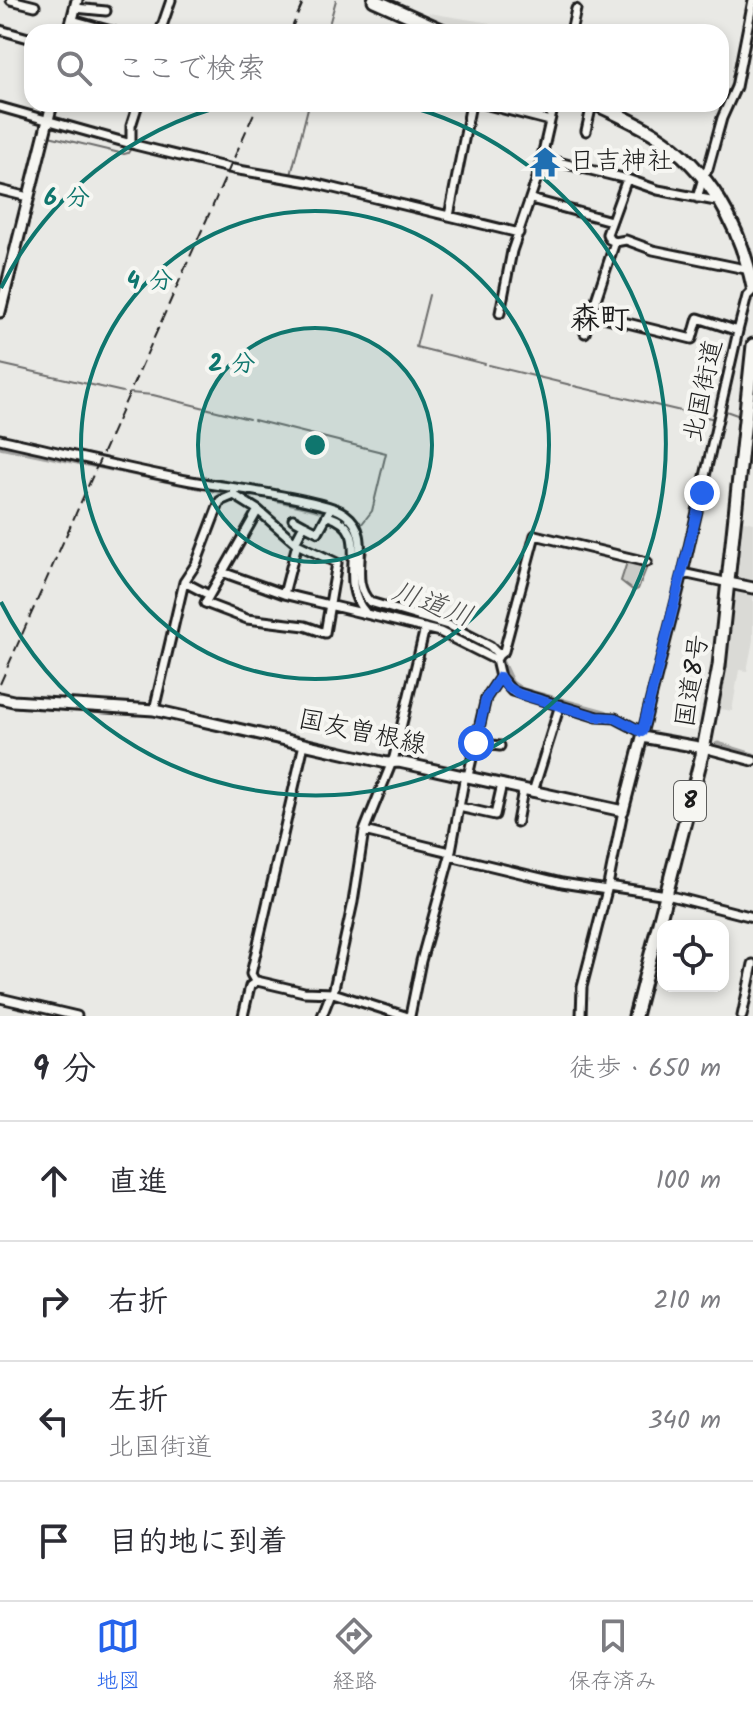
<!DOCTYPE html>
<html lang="ja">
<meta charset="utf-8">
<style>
body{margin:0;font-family:Kalam,"Klee One",sans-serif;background:#f7f7f7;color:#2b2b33}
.controls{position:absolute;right:24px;bottom:24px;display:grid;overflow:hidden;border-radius:16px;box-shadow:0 4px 12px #0003}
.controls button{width:72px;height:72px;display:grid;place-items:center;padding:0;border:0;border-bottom:2px solid #e1e1e2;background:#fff;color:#2b2b33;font:40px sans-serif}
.stop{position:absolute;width:24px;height:24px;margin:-18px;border:6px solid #2563eb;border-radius:50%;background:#fff}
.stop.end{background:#2563eb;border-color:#fff;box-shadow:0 2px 8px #0008}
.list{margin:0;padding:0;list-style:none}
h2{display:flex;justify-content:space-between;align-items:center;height:104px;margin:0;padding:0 32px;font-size:34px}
h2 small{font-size:26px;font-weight:400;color:#7c7c81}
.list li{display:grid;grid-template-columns:52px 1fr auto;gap:24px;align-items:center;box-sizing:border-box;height:120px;padding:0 32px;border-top:2px solid #e1e1e2}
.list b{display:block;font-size:30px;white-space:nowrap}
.list p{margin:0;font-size:26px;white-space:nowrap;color:#7c7c81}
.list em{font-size:26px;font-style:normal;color:#7c7c81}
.icon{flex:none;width:44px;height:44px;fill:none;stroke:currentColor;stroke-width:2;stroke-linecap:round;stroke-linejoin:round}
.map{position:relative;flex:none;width:753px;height:1016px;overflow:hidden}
.search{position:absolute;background:#fff;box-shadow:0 4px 12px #0003;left:24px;right:24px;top:24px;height:88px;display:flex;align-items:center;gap:20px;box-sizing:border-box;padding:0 28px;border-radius:24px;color:#7c7c81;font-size:30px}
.sheet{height:584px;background:#fff}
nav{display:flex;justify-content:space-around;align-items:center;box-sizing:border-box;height:112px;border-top:2px solid #e1e1e2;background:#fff;font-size:22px;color:#7c7c81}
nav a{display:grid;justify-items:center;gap:4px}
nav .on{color:#2563eb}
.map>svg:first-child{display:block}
</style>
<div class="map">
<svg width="753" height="1016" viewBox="0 0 753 1016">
<rect width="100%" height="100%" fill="#e9e9e5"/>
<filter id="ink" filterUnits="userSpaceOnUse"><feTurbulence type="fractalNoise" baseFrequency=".0125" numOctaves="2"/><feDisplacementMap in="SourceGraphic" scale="16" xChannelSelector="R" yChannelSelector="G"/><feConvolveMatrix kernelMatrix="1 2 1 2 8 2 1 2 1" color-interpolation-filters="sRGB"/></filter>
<g filter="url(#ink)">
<path fill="#dadad6" d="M429,13l61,10 -2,9h-32l-28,-15z
M740,520l13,3v60l-15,-4 -3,-12z
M738,590l15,3v47l-6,31 -8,-1 -7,41 -16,-3 15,-107z"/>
<path fill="#cbcbc7" stroke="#747472" stroke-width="2" d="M628,559l20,5 -10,25 -4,2 -13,-10z"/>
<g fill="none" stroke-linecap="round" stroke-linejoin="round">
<path stroke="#6d6d6c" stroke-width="2" d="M327,32l9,-32
M49,136l75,18 4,-1 4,-6
M291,175l18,-71
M429,295l-13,52 69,17
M0,364l123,28
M489,365l82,20
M574,386l141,33
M130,393l23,2 96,24
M723,410l17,6
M254,420l132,33 -14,58 -11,14 6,26 -4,20"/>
<path stroke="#a3a3a1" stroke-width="9" d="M0,444l228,47
M278,498c27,7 68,10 79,40
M356,588l6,12 11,9 76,21 44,24
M500,663l10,21 10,7 85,23
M718,746l35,11"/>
<g stroke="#1c1c1c" stroke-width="13">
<path id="minor" d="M11,0l24,6
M75,8l31,3
M72,20l43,12
M0,30l32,9
M160,32l11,-32
M571,32l5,-23
M484,104l66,17
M0,107l135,38 98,24 76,13 210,51
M586,131l6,-27
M131,144v-18l7,-22
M542,158l85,21 -20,55 2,5 6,3 11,-2 27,10 97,20
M702,177l6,-8 14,-51 14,-31 17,-87
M627,179l31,11 63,12
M0,190l28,7
M697,198l6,-20
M531,199l80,22
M449,216l22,-112
M500,313l12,-62 25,-73 17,-74
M591,314l101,25 6,-21 40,13
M585,333l30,-91
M0,439c63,14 127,30 191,42 40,7 80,11 120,21 11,3 25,5 34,12 32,23 0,64 25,88l81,24 39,20 9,9 -3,5 4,17 12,14 85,26 18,1 27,14
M234,495l24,15
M258,510l39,34 40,19 -12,70 -20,-7 -58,-7 -42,-16z
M328,516c49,15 6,61 37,96
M293,519l11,6
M295,542l9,-17 14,7 11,-20
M222,572l62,22 13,-50
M683,573l46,10
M184,582l25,13
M284,594l156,38 56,28
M499,655l5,-4 31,-116 112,27
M154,710l30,-128 12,-18 24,-63 14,-6 1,-7
M642,734l41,-161 55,-242 9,-35 6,-6
M476,743l24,3
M704,748l49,13
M465,775l-15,81 112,27 45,7
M468,776l18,-78 14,-21
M533,792l27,-87
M459,807l36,8 7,-31
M517,822l6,-32
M364,831l86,21
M608,886l59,9 86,22
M255,981l-4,-7 53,-230
M333,993l20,-91 11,-71 30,-74 31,-129
M0,998l77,18
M243,1016l7,-30 7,-5 47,11 29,1 72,23
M322,1016l9,-23
M410,1016l11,-55 29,-105
M581,1016l1,-29 25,-97 16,-79
M742,1016l11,-52"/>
</g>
<g stroke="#1c1c1c" stroke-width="15">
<path id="major" d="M69,32l8,-32
M0,312l52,-208
M729,583l24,5
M0,698l13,3 141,9 233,53 12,-1 224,49 19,-74 62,11"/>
</g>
<g stroke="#1c1c1c" stroke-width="17">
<path id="highway" d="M374,0l72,32
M596,104c20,10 41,19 60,31 54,35 84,91 97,152
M635,1016l67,-261 17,-89 34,-321"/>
</g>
<use href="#minor" stroke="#f6f6f2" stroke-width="7"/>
<use href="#major" stroke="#f6f6f2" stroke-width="9"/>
<use href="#highway" stroke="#f6f6f2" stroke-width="11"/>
<path stroke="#1c1c1c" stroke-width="2" stroke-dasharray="12 6" stroke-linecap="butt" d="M290,32l14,-32
M0,684l258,-580"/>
</g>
</g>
<g fill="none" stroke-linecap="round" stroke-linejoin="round" filter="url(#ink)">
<path stroke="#2563eb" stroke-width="10" d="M476,743l10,-45 14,-21 7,10 12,7 78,23 18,1 27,14 60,-239"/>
</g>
<circle cx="315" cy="445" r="117" fill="#0f766e" fill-opacity=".12"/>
<g fill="none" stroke="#0f766e" stroke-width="4">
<circle cx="315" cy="445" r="117"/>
<circle cx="315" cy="445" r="234"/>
<path d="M1 288A351 351 0 0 1 230 104M400 104A351 351 0 1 1 1 602"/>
</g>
<defs>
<g id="temple-bare" transform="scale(2.4)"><path d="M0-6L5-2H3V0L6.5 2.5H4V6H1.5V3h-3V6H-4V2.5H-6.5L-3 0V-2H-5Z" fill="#1f6fb2" stroke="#f6f6f2" stroke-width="2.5" paint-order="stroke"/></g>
</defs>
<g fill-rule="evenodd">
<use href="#temple-bare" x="545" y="162"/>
</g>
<g text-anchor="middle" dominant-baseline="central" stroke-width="8" stroke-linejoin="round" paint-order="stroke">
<rect fill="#f6f6f2" stroke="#5d5d5c" stroke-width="2" x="674" y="781" width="32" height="40" rx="6"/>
<g font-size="24" font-weight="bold" fill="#1c1c1c">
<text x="690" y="801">8</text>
</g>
<g font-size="26" fill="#1c1c1c" stroke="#f6f6f2" text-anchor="start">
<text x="569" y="162">日吉神社</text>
</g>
<g font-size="26" fill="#1c1c1c" stroke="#f6f6f2">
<text transform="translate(704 391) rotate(-78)">北国街道</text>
<text transform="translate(693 681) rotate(-81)">国道8号</text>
<text transform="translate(362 733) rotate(12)">国友曽根線</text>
</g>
<g font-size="28" font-style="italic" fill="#525251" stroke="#f6f6f2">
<text transform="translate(432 605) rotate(20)">川道川</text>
</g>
<g font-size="30" font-weight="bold" fill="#1c1c1c" stroke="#f6f6f2">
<text x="600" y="320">森町</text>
</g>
</g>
<circle cx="315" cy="445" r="12" fill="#0f766e" stroke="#f6f6f2" stroke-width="4"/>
<g font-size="24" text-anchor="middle" font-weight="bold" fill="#0f766e" stroke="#f6f6f2" stroke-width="8" stroke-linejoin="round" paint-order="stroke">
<text x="67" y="205">6 分</text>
<text x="150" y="288">4 分</text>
<text x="232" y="371">2 分</text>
</g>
</svg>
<div class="controls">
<button><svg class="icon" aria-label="locate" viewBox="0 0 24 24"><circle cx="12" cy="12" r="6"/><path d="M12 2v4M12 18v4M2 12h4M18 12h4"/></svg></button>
</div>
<div class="stop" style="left:476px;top:743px"></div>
<div class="stop end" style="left:702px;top:493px"></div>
<div class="search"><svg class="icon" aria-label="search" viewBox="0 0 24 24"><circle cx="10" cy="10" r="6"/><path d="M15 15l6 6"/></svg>ここで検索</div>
</div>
<section class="sheet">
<h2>9 分<small>徒歩 · 650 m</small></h2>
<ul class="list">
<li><svg class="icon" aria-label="ahead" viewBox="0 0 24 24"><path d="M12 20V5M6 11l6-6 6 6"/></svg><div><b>直進</b></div><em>100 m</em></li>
<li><svg class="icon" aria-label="right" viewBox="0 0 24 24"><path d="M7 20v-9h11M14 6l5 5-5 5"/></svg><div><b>右折</b></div><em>210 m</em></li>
<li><svg class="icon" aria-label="left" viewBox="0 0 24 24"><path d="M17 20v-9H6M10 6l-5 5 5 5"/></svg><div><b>左折</b><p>北国街道</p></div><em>340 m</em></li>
<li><svg class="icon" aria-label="arrive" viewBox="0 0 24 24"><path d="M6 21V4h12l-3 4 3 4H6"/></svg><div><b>目的地に到着</b></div></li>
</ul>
</section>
<nav>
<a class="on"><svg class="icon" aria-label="map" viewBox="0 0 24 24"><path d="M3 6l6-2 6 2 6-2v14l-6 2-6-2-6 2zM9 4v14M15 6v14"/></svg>地図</a>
<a><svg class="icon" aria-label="directions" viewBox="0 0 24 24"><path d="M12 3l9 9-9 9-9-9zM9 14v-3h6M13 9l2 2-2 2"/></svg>経路</a>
<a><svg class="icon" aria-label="saved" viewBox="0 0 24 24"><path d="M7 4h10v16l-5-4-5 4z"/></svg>保存済み</a>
</nav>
